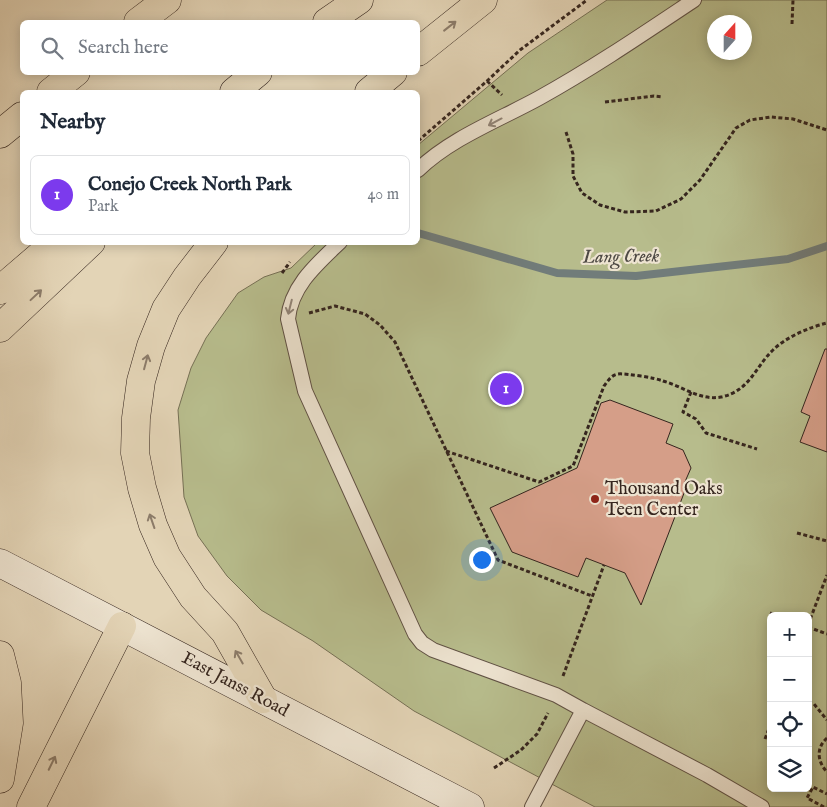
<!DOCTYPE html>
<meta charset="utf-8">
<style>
body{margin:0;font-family:"IM FELL English",serif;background:#f2f2f3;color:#1f2937}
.controls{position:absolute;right:15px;bottom:15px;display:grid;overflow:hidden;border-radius:8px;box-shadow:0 2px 12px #0003}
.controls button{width:45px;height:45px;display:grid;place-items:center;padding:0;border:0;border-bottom:1px solid #e0e1e3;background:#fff;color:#1f2937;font:25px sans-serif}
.compass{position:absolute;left:707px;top:15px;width:45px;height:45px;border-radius:50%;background:#fff;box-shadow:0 2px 12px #0003;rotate:21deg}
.you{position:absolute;left:481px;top:559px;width:18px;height:18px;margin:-12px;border:4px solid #fff;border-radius:50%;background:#1a73e8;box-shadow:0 0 0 8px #1a73e833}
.badge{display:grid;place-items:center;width:32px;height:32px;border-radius:50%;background:#7c3aed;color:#fff;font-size:16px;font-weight:700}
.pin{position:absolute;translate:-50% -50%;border:2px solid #fff;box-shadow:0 1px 5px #0006}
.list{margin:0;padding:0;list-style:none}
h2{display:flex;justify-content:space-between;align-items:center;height:65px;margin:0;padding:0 20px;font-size:21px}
h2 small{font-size:16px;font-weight:400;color:#747a83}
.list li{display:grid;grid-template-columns:32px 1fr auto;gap:15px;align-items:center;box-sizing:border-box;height:80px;margin:0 10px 10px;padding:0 10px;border:1px solid #e0e1e3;border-radius:8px}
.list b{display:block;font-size:19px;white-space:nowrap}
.list p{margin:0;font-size:16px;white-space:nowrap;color:#747a83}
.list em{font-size:16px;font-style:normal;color:#747a83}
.icon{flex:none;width:28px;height:28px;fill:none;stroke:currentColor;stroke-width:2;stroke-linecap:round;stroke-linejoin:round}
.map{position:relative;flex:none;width:827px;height:807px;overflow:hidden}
.search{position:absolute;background:#fff;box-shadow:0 2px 12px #0003;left:20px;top:20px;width:400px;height:55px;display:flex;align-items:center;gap:12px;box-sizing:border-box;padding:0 18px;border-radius:8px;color:#747a83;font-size:19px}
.panel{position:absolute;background:#fff;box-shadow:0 2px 12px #0003;left:20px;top:90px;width:400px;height:155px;border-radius:8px}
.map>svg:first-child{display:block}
</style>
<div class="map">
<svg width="827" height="807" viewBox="0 0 827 807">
<rect width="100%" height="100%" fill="#e3d4b6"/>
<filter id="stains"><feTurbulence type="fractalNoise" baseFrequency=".004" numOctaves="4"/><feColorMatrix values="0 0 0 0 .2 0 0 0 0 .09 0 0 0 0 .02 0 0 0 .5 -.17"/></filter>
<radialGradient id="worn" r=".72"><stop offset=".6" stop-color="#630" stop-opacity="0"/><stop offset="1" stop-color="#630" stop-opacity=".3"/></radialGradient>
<path fill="#b7bc8c" stroke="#767055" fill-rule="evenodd" d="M607,0h220v807h-232l-181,-96 -101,-70 -52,-31 -34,-34 -29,-40 -14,-39 -6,-87 13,-42 15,-30 32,-45 26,-16 27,-9 26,-25 101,-1v-97l110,-92zM714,22h30v30h-30zM771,616h37v172h-37z"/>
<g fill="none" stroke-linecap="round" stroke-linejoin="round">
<path stroke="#717c7a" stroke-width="8" d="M418,233l139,40 79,3 152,-17 39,-13"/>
</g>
<path fill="#d59e88" stroke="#35251e" d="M825,349h2v103l-27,-10 10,-26 -9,-4z
M610,400l63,24 -7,19 17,7 8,18 -7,16 2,4 -45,117 -16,-32 -39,-15 -8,19 -66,-25 -22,-44 87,-40 24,-65z"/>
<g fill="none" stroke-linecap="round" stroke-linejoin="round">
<g stroke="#605144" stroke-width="16">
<path id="lane" d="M418,170c33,-32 81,-50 121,-72 54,-30 104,-64 155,-98
M340,242c-23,22 -49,44 -52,77l17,72 110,243 7,9 11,7 123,45 27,15
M532,807l51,-97 124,65 55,32"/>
</g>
<g stroke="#35251e" stroke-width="29">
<path id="secondary" d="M0,563l470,244"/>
</g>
<g stroke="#35251e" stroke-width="29">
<path id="highway" d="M138,22l29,-22
M327,22l32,-22
M418,52l65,-52
M51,92l25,-20
M234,92l24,-20
M369,92l24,-20
M0,134l22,-18
M214,242l-27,35 -21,32 -15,37 -10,35 -5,37 -1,35 7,35 11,37 14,32 26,40 32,35 38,67
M0,290l56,-48
M0,328l91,-86
M0,655l7,28 2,40 -9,56
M31,807l91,-181"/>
</g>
<path stroke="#35251e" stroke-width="3" stroke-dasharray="4 2.5" stroke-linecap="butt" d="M792,24l1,-24
M487,81l15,14
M605,102l49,-6 9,1
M566,132l7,22v22l9,17 18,12 25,7 31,-1 25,-12 19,-19 36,-52 14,-8 21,-3 22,2 34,11
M418,141l69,-60 33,-31 67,-50
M282,273l8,-11
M309,313l26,-7 30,8 15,11 15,17 103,218 94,36
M691,392l-8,20 13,7 10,14 51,16
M446,451l93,31 34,-16 31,-80c4,-5 7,-11 14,-12 7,-1 38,4 45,7 19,5 37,20 58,16 29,-6 34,-30 52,-47 13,-13 37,-23 54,-27
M797,533l30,8
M770,613l8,3
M808,625l19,-50
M808,627l19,7
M563,676l41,-111
M808,702l6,2 13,16
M827,738c-11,10 -10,23 0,34
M765,739l6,-16
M494,768l27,-18 16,-16 11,-21
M824,807l-17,-9 6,-11 14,7"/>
<use href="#lane" stroke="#ede3d0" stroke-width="14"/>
<use href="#secondary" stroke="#ede3d0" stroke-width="28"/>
<use href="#highway" stroke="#e3d4b6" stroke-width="28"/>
</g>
<defs><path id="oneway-shaft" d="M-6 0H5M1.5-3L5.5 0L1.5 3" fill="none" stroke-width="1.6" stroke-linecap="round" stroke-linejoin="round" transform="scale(1.25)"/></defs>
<g stroke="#8c7c6a">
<use href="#oneway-shaft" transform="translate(450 26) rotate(-38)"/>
<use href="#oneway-shaft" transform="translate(36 295) rotate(-43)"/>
<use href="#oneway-shaft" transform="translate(146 362) rotate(-75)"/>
<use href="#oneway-shaft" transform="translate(152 521) rotate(-109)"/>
<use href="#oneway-shaft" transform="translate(239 657) rotate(-120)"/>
<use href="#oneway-shaft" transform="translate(52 763) rotate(-64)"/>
</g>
<g stroke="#918477">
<use href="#oneway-shaft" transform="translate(495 122) rotate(152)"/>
<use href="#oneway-shaft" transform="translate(290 307) rotate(104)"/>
</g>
<circle fill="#8f2418" stroke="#ede3d0" stroke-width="2" cx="595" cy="499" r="5"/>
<g text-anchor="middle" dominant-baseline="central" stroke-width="4.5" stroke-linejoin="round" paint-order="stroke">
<g font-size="18" fill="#35251e" stroke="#ede3d0" text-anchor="start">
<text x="605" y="489">Thousand Oaks<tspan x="605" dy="21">Teen Center</tspan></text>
</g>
<g font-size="18" fill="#35251e" stroke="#ede3d0">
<text transform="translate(235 685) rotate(28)">East Janss Road</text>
</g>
<g font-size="19" font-style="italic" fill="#4e4944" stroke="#ede3d0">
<text transform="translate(621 257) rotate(-1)">Lang Creek</text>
</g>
</g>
<rect width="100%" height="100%" filter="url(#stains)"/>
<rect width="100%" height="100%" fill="url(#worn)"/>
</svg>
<div class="controls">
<button>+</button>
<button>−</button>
<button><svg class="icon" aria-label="locate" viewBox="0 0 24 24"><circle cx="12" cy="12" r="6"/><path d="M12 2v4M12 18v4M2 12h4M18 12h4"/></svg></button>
<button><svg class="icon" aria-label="layers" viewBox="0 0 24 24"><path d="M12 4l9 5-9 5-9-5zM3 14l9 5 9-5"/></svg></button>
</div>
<svg class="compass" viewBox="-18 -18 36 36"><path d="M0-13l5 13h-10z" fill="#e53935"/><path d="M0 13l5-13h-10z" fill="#747a83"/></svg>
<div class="you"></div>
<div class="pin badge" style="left:506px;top:389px">1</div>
<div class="search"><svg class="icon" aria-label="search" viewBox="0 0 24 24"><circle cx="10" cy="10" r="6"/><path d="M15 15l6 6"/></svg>Search here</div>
<section class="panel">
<h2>Nearby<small></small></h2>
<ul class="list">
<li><span class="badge">1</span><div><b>Conejo Creek North Park</b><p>Park</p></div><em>40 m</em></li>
</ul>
</section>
</div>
